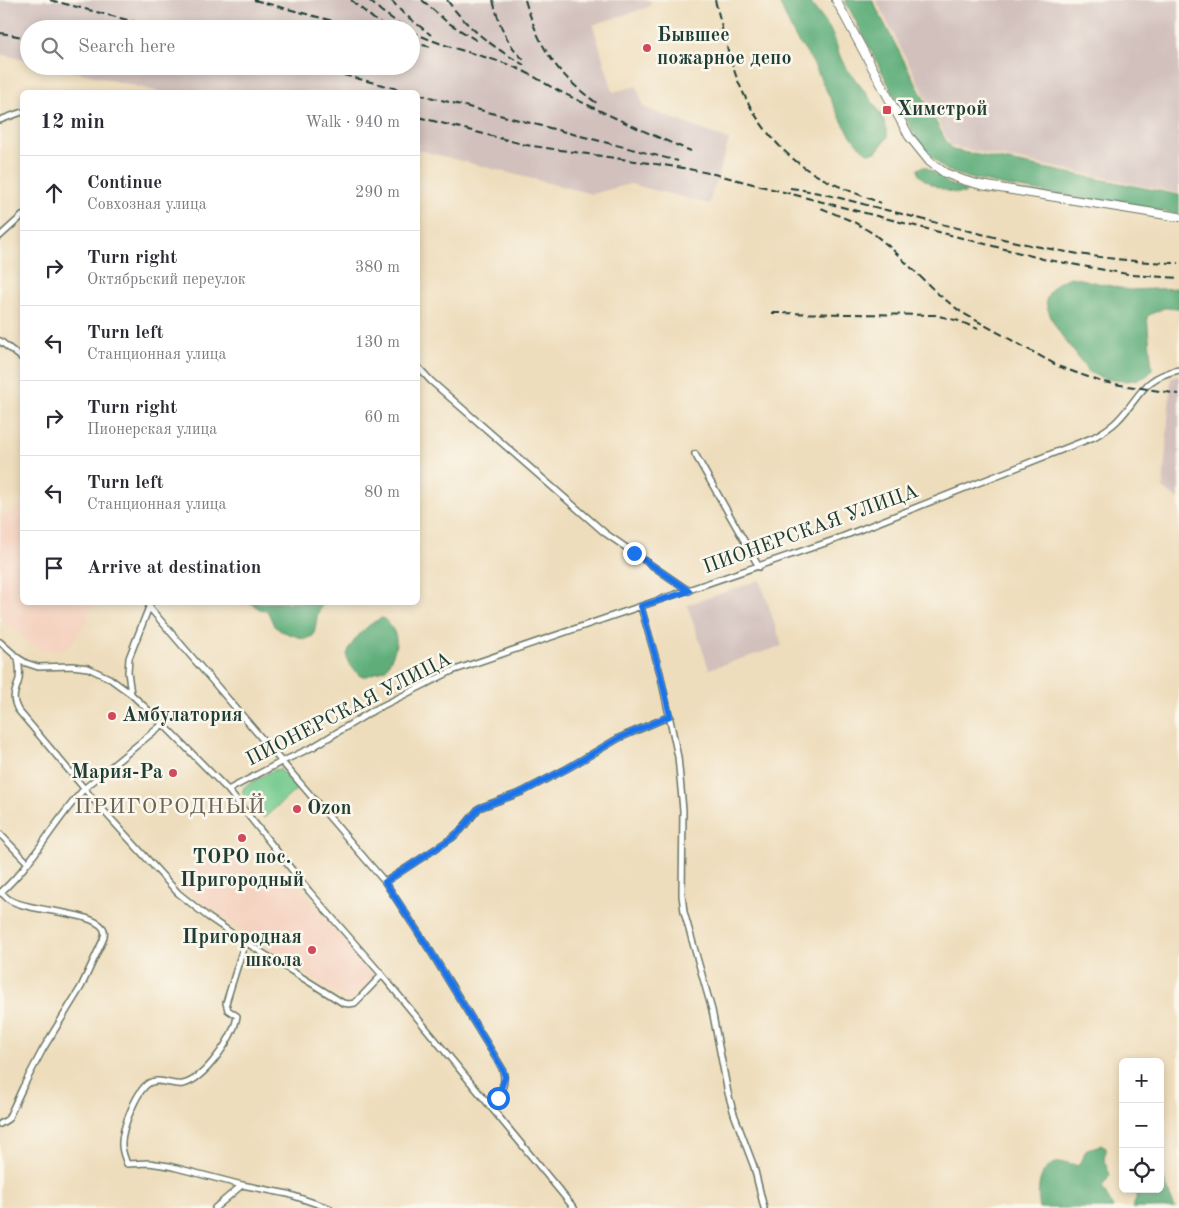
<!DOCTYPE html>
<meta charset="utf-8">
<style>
body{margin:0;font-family:"Old Standard TT",serif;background:#f2f2f3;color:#2b2b33}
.controls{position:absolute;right:15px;bottom:15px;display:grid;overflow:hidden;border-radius:8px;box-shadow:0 2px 8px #0003}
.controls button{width:45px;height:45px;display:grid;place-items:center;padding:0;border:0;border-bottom:1px solid #e1e1e2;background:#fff;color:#2b2b33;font:25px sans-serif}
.stop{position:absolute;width:15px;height:15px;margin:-11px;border:4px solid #1a73e8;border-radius:50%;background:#fff}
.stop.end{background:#1a73e8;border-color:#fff;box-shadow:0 1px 5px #0008}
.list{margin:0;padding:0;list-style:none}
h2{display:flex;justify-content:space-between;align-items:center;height:65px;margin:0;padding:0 20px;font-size:21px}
h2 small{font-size:16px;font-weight:400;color:#7c7c81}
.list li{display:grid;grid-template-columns:32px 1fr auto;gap:15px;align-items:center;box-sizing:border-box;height:75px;padding:0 20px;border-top:1px solid #e1e1e2}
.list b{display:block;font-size:19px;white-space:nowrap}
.list p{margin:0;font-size:16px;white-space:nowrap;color:#7c7c81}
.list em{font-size:16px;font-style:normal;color:#7c7c81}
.icon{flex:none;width:28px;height:28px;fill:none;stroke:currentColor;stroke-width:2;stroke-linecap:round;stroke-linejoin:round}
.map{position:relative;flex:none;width:1179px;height:1208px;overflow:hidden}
.search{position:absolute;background:#fff;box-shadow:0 2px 8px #0003;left:20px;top:20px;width:400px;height:55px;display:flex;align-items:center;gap:12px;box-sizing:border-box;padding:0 18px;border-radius:28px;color:#7c7c81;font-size:19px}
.panel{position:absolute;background:#fff;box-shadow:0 2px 8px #0003;left:20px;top:90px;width:400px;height:515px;border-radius:8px}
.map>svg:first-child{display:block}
</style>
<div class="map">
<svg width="1179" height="1208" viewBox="0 0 1179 1208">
<rect width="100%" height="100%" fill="#fbf7ec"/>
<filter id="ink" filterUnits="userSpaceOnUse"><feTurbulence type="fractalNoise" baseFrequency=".02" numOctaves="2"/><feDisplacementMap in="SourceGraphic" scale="10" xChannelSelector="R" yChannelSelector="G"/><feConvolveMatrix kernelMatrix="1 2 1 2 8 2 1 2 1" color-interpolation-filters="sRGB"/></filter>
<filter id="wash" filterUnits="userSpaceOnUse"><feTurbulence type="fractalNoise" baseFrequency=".0096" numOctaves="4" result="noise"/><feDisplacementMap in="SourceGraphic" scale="20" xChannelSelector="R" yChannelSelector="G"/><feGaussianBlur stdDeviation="1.12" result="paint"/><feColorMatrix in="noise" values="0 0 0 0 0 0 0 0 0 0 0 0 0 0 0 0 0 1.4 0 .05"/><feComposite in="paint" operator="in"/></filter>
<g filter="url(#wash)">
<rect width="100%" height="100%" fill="#eeddbc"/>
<path fill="#f5d3c1" d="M22,505v97l73,1 -23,42 -6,3 -25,4 -41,-35v-102l2,2z
M228,851l37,30 14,-16 97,112 -22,23 -8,1 -134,-91 -28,-22 15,-25z"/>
<path fill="#d1c0bc" d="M0,0h651l-2,7 -56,18 20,67 24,-6 6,21 86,33 -20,64 -79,-20 -38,10 -174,-44v-58h-258l-108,-26h359v-37h-382v32l-29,-7z
M876,0h303v193l-228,-47z
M1179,376v124l-16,-12 8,-110z
M760,580l22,66 -73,23 -22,-64z"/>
<path fill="#74ca8f" stroke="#4a8462" d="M280,769l17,20 -33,29 -22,-25 2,-6 29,-17z"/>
<path fill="#5fae7a" stroke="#3f7657" d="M778,0h31c7,12 18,22 24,35 4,9 5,20 11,29 11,18 47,53 43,74l-11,14 -8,1c-22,-11 -44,-72 -58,-95 -3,-6 -8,-11 -12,-16 -8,-13 -13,-28 -20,-42z
M845,0h27l74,141 7,9 226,45v19l-178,-29 -36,-8 -19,-7 -7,-6 -16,-16 -11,-18z
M922,167h4l23,17 17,7v2c-13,3 -39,-9 -47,-18l-1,-6z
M1071,277l58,13 50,-2v20h-15l-17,8 5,54c-9,17 -54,12 -66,-1 -14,-23 -35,-40 -40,-68 3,-12 13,-21 25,-24z
M320,602l2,3c-8,13 -4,19 -9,31l-8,3 -4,-1 -20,-7 -7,-5 -6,-14 -10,-4 -8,-5z
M383,618c20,18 14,30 3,51l-19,7h-7c-5,-6 -13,-11 -13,-19 0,-13 24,-37 36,-39z
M1101,1145l5,3v4c-5,8 1,14 4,23l-8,12 11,21h-73c-6,-28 5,-56 38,-42l9,-17z
M1160,1170l15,38h-43l4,-8 1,-11h23z"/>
</g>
<g filter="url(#ink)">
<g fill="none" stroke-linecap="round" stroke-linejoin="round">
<g stroke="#677564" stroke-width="8">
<path id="minor" d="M0,120l22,-8
M0,236l22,-20
M0,341l22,17
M418,367l13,14 174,152 84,58
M695,454l64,113
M149,607l236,275 46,70 71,116c6,16 -2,27 -12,39
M641,607l19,66 18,84 5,53 -1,85 2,17 28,98 16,83 6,21 20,53 10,41
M0,642l18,16 8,5 12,4 34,-1 16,2 21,10 22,16 32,30 65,66 81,101 73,84 192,233
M18,658c1,7 3,17 0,25 -4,11 -6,16 0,27l75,89 85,94 30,24 37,25 98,61 6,1 6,-1 27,-28
M131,694l-3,-22 1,-14 22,-56
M228,790l53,-28 32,-15 61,-37 78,-39 382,-131 260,-103c9,-5 16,-9 23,-16 24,-24 24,-43 62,-51
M0,834l28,29
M385,882l67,-44 9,-8 18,-22 43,-16 46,-24 51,-30 51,-22
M0,893c34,-30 54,-72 85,-105l78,-64
M245,942l-19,61 2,7 9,6c-3,21 -32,63 -54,68 -11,2 -24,-7 -34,-1 -13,8 -28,48 -27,62 0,7 3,13 5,19l22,-1 20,3 73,19 46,9 41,14
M0,1124l8,-5 15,-32 20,-38 38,-62 22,-47c1,-4 3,-8 0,-12 -12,-17 -73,-16 -93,-28 -4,-2 -6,-5 -9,-8
M215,1208l27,-23"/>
</g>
<g stroke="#677564" stroke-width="10">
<path id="primary" d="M836,0l73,136 21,26 15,11 18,7 18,5 198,32"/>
</g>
<use href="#minor" stroke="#fff" stroke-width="5"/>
<use href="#primary" stroke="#fff" stroke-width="8"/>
<path stroke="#1f3d34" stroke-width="2" stroke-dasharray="8 4" stroke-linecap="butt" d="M50,0l112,29
M254,0l109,29
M351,0l24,20 15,9
M369,0l12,11 26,18
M391,0l12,13 28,22
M422,0l25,22 32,20
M447,0c20,28 47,48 77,65
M493,0c6,24 13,43 31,60
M525,0c15,49 31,74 73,104
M715,0c7,27 13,55 23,81 15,37 40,70 73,91 22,13 46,22 70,31
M411,31c34,18 73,23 108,38 14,6 26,15 40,22 43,21 87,42 132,60
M0,33l29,5
M411,42l20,5
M308,66l102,26
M418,94l260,67
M418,117l108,28 157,23 31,6 329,85 90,16 46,3
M790,188c32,4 64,14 96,22 96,24 193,52 293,53
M821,208l33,14 20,12 17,14 46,45 24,19 99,55 42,15 77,12
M772,313l163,2 24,6 19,8"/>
</g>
</g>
<g fill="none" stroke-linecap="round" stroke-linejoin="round" filter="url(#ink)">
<path stroke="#1a73e8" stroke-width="6" d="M498,1098l7,-21 -3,-9 -71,-116 -46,-70 67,-44 9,-8 18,-22 43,-16 46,-24 51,-30 51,-22 -10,-43 -19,-67 48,-15 -55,-38"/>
</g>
<g fill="#d1495b" stroke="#fbf7ec" stroke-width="2">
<circle cx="647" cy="48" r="5"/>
<rect x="882" y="105" width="10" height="10" rx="2.5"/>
<circle cx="112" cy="716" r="5"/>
<circle cx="173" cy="773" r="5"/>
<circle cx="297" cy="809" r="5"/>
<circle cx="242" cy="838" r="5"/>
<circle cx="312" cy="950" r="5"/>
</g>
<g text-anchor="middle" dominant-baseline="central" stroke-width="5" stroke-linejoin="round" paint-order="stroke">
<g font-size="20" font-weight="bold" fill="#1f3d34" stroke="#fbf7ec" text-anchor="start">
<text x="657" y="36">Бывшее<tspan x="657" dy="23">пожарное депо</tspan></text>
<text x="897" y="110">Химстрой</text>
<text x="122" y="716">Амбулатория</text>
<text x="163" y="773" text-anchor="end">Мария-Ра</text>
<text x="307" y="809">Ozon</text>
<text x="242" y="858" text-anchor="middle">ТОРО пос.<tspan x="242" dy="23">Пригородный</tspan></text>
<text x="302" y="938" text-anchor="end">Пригородная<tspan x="302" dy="23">школа</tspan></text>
</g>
<g font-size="20" fill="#1f3d34" stroke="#fbf7ec">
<text transform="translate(811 530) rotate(-20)">ПИОНЕРСКАЯ УЛИЦА</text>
<text transform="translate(349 710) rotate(-27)">ПИОНЕРСКАЯ УЛИЦА</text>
</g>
<g font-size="22" letter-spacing="1" fill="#6a6458" stroke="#fbf7ec">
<text x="170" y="807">ПРИГОРОДНЫЙ</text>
</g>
</g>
</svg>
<div class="controls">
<button>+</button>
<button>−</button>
<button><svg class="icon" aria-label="locate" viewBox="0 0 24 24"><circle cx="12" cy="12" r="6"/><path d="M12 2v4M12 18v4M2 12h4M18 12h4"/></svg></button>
</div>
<div class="stop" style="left:498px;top:1098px"></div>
<div class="stop end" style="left:634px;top:553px"></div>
<div class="search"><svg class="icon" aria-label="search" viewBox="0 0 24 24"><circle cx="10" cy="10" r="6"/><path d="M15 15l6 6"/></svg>Search here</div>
<section class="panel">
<h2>12 min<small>Walk · 940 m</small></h2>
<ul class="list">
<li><svg class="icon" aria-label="ahead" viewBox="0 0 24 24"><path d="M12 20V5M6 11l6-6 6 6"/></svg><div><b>Continue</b><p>Совхозная улица</p></div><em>290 m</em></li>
<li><svg class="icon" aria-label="right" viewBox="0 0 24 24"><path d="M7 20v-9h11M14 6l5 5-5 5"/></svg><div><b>Turn right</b><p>Октябрьский переулок</p></div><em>380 m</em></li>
<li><svg class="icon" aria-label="left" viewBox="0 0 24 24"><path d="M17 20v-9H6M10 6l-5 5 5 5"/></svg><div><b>Turn left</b><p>Станционная улица</p></div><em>130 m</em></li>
<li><svg class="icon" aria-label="right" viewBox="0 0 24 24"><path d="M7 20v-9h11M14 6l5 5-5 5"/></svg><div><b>Turn right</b><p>Пионерская улица</p></div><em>60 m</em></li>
<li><svg class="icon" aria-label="left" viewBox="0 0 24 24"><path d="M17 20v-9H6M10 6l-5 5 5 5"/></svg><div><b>Turn left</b><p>Станционная улица</p></div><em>80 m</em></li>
<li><svg class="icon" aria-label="arrive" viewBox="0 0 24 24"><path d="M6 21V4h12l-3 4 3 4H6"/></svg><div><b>Arrive at destination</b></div></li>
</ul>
</section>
</div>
